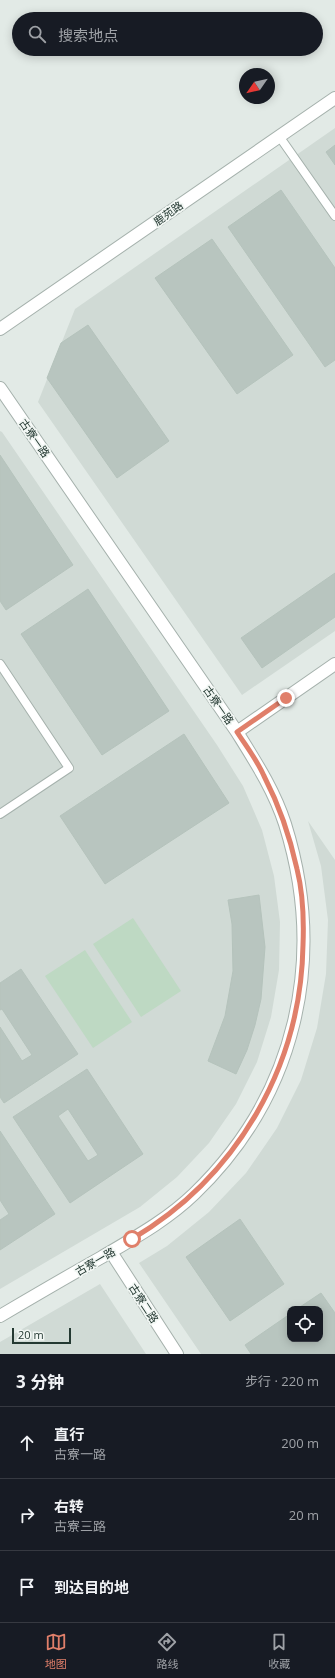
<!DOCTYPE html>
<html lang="zh">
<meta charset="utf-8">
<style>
body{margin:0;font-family:"Open Sans","Noto Sans SC",sans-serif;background:#242831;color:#f1f3f6}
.controls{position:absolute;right:12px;bottom:12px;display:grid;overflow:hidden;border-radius:8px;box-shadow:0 2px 10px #0003}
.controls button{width:36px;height:36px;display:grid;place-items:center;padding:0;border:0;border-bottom:1px solid #363941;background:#171b24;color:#f1f3f6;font:20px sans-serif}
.compass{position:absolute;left:239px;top:68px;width:36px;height:36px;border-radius:50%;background:#171b24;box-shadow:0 2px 10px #0003;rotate:236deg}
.scale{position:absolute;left:12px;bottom:10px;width:59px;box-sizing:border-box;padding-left:4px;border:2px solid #243932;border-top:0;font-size:11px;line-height:14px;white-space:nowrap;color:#243932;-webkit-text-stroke:3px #f2f7f4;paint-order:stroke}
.stop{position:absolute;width:12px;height:12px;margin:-9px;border:3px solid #e07f6a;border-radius:50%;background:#fff}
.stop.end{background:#e07f6a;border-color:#fff;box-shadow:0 1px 4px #0008}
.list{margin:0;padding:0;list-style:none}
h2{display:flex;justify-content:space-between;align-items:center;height:52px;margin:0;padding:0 16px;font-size:17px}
h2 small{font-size:13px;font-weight:400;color:#9ea1a6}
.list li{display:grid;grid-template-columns:26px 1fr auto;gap:12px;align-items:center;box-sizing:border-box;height:72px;padding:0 16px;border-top:1px solid #363941}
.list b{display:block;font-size:15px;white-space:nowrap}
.list p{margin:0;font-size:13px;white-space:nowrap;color:#9ea1a6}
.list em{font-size:13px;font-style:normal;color:#9ea1a6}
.icon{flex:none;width:22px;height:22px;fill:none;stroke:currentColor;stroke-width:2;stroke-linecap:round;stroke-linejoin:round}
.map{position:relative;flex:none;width:335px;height:1354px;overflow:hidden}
.search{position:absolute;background:#171b24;box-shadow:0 2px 10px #0003;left:12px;right:12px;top:12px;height:44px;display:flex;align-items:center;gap:10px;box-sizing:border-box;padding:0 14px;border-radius:22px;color:#9ea1a6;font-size:15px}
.sheet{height:268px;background:#171b24}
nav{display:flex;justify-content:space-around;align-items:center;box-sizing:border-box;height:56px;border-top:1px solid #363941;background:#171b24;font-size:11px;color:#9ea1a6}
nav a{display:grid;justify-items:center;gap:2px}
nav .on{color:#e07f6a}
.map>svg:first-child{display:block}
</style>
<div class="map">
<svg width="335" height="1354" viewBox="0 0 335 1354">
<rect width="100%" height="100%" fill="#e2eae6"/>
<path fill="#d0dad5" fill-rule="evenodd" d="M335,128v503l-93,64 -204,-293 37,-93z
M0,431l2,1 215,313 26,41 19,44 12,46 6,46 -1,48 -8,47 -14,45 -21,42 -27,39 -32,34 -37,30 -140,82z
M308,821l27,39v494h-134l-62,-91 28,-17 42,-34 37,-39 31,-45 24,-48 16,-52 9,-54 2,-54 -7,-54zM290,1309h30v30h-30z
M100,1284l46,70h-146v-12z"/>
<path fill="#bed9c3" d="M133,918l48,73 -40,26 -48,-73z
M85,950l47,72 -39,26 -48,-72z"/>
<path fill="#b8c5bf" stroke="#b5c3bc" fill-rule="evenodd" d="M335,145v20l-9,-13z
M281,190l54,78v92l-10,7 -97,-140z
M212,239l81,116 -56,39 -82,-116z
M88,325l81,116 -52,37 -70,-100 14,-35z
M0,455l73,110 -67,45 -6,-9z
M335,573v44l-73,51 -21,-30z
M88,589l81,122 -67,44 -81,-121z
M184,734l45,69 -124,81 -45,-68z
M259,895l6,52 -4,52 -6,26 -8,25 -11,24 -28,-13 17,-45 8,-45 -1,-47 -4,-24z
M21,969l57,85 -74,49 -4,-6v-70l22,34 10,-6 -30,-46 -2,1v-27z
M87,1069l56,85 -73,49 -57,-86zM68,1109l30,46 -10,6 -30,-45z
M0,1131l55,83 -55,36v-30l9,-6 -9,-14z
M240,1219l44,65 -54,37 -44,-64z
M321,1293l14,20v41h-84l-6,-9 45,-31v25h30v-30h-23z"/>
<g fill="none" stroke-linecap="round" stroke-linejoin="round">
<g stroke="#a5b1ac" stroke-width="10">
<path id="service" d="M279,136l56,80
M0,664l69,104 -69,46"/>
</g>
<g stroke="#a5b1ac" stroke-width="14">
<path id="minor" d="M0,329l335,-231
M0,388l237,344c18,29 37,58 48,92 42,134 12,271 -91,370 -27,26 -60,44 -92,63 -34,19 -68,39 -102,59
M237,732l98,-68
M111,1252l66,102"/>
</g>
<use href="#service" stroke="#fff" stroke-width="8"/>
<use href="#minor" stroke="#fff" stroke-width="12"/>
</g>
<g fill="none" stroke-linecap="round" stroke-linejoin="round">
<path stroke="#e07f6a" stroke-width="5" d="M132,1239c105,-62 169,-173 171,-294 1,-25 0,-52 -6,-76 -7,-32 -18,-64 -33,-93 -7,-16 -18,-30 -27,-44l49,-34"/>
</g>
<g text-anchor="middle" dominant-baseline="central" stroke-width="3.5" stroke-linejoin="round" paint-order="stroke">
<g font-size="11" fill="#243932" stroke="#f2f7f4">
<text transform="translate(168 213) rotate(-35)">鹿苑路</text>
<text transform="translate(35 438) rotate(55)">古寮一路</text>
<text transform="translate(219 705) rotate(55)">古寮一路</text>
<text transform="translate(95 1261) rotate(-30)">古寮一路</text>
<text transform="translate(144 1303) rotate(57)">古寮二路</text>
</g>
</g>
</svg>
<div class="controls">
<button><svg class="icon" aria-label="locate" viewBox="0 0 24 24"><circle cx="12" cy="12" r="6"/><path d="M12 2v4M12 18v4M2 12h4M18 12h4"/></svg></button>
</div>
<svg class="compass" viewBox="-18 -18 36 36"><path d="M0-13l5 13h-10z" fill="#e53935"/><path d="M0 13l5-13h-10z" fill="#9ea1a6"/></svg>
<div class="scale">20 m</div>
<div class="stop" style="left:132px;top:1239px"></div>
<div class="stop end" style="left:286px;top:698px"></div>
<div class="search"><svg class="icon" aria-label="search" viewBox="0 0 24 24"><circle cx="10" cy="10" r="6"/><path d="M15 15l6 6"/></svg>搜索地点</div>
</div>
<section class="sheet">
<h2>3 分钟<small>步行 · 220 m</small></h2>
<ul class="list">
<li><svg class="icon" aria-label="ahead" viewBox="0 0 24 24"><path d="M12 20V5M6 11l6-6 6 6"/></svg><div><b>直行</b><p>古寮一路</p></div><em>200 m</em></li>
<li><svg class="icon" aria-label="right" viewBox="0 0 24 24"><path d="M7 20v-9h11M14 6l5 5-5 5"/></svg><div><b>右转</b><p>古寮三路</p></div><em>20 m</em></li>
<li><svg class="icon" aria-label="arrive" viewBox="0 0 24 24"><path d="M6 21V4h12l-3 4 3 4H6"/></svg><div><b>到达目的地</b></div></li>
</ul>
</section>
<nav>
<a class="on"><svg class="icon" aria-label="map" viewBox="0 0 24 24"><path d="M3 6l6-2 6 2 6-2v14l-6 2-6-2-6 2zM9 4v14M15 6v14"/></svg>地图</a>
<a><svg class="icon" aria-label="directions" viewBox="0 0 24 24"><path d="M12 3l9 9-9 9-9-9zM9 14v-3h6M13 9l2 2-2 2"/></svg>路线</a>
<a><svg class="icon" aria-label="saved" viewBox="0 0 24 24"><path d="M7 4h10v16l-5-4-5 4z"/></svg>收藏</a>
</nav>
